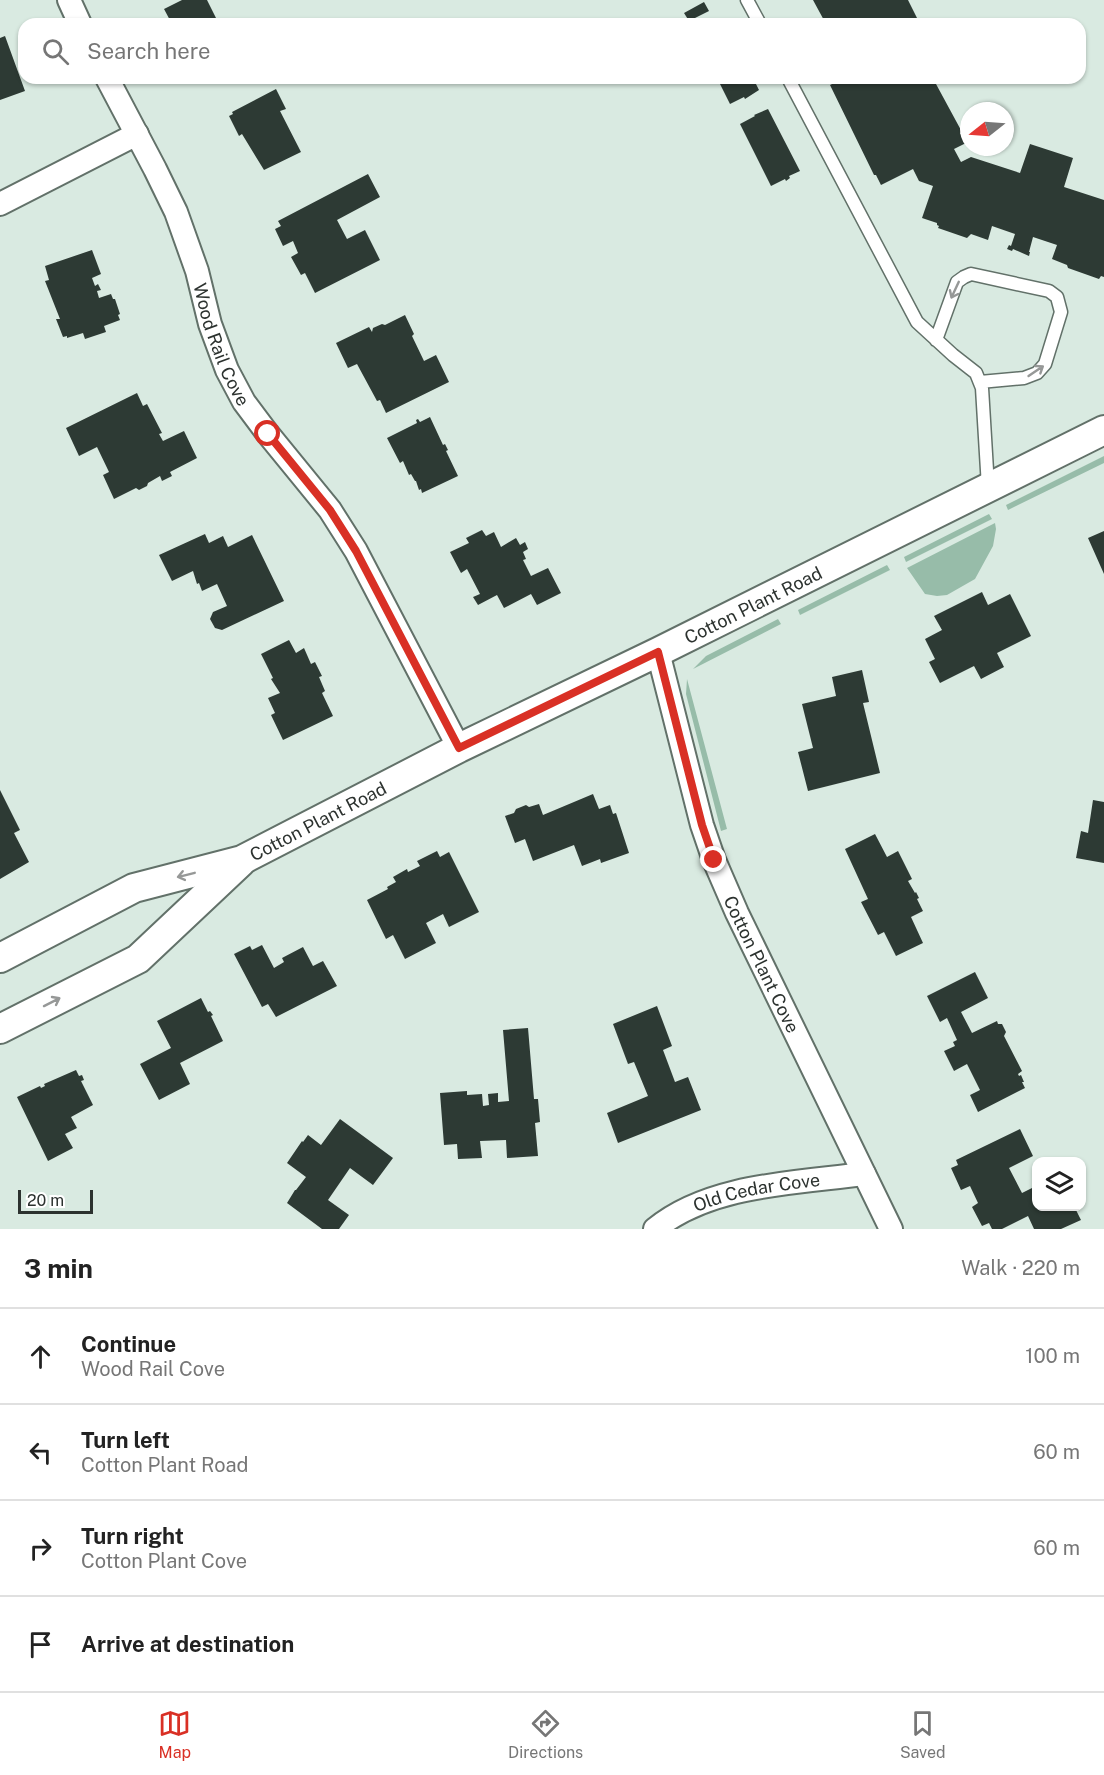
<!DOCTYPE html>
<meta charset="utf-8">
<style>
body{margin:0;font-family:"Public Sans",sans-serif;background:#f2f2f2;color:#222}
.controls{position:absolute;right:18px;bottom:18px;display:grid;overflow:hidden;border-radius:12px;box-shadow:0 2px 4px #0004}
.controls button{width:54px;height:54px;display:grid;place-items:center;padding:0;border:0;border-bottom:2px solid #e0e0e0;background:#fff;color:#222;font:30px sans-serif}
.compass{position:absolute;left:960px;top:102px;width:54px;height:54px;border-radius:50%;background:#fff;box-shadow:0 2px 4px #0004;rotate:253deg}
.scale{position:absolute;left:18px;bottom:15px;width:75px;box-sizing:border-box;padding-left:6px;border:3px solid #2c322f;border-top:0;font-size:16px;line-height:21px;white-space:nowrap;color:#2c322f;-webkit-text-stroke:4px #fff;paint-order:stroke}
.stop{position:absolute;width:18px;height:18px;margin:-14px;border:4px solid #d93025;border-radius:50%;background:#fff}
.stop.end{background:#d93025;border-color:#fff;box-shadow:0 2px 6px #0008}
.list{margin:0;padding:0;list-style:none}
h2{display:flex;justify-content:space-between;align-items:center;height:78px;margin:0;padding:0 24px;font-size:26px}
h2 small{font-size:20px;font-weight:400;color:#767676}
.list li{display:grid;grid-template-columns:39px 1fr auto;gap:18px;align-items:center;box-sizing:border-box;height:96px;padding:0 24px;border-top:2px solid #e0e0e0}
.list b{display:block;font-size:22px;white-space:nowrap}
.list p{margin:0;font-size:20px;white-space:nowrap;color:#767676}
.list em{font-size:20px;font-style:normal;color:#767676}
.icon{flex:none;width:33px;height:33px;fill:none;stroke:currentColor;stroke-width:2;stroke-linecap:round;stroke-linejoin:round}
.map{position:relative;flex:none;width:1104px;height:1229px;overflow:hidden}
.search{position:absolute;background:#fff;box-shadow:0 2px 4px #0004;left:18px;right:18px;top:18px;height:66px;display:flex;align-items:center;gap:15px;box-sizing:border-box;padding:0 21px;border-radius:18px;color:#767676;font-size:22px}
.sheet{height:462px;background:#fff}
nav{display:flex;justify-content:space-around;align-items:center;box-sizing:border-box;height:84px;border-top:2px solid #e0e0e0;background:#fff;font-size:16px;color:#767676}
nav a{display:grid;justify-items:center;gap:3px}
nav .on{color:#d93025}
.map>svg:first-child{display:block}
</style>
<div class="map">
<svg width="1104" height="1229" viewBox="0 0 1104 1229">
<rect width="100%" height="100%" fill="#d9eae1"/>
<path fill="#97bca9" d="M1104,456v7l-96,47 -2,-5z
M989,514l3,5 -86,43 -2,-5z
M995,523l1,6 -3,17 -18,33 -28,16 -10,1 -12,-2 -18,-26z
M887,565l3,5 -90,45 -2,-5z
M778,619l3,5 -88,45 13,-13z
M687,679l40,150 -6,2 -35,-137z"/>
<path fill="#2d3a34" d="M182,0h25l11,22 6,-4 3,6h-55l-8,-15z
M813,0h95l11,22 -3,2h-90z
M704,2l5,9 -20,10 -5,-8z
M5,36l20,55 -25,9v-62z
M717,78h36l6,12 -14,9 -1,-2 -14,7z
M840,78h95l1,6 26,48 -2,1 6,10 -12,6 7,13 10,-5 49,16 10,-29 43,14 -9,29 40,13v77l-3,-1 -2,3 -31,-11 -1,-3 -15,-6 5,-14 -24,-8 -4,15h1l-1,4 -16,-7 -1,2 -5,-2 2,-4 2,1 4,-12 -23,-8 -4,14 -17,-6 -4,4 -29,-10 1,-2 -2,-1v-2l-15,-5 11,-32 -14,-5 -6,-12 -32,16 -5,-10h-2l-44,-90 2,-1 -1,-2z
M276,89l10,20 -6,2 21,41 -37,18 -22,-36 -3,2 -10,-20 4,-2 -1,-2z
M768,109l32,62 -11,5 1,2 -4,3 -1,-2 -14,7 -31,-62 15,-8 -1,-1z
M368,174l12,23 -43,23 10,19 18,-9 15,30 -65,33 -10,-20 -4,2 -10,-18 7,-4 -5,-12 -10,5 -8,-17 6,-3 -3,-5z
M92,250l9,24 -9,4 3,8 3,-2 3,6 -4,1 2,7 12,-4 2,5h2l5,15 -2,1 2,5 -16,6 2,6 -21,7 -2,-6 -16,5v-2l-4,1 -7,-18h4l-15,-38 4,-1 -4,-14z
M405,315l9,19 -2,2 12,25 12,-6 13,27 -63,31 -6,-13 -3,1 -20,-37 -9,4 -12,-25 33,-16 3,5 1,-4 9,-4 3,1z
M137,393l6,13 4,-2 15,29 -3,1 4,7 21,-10 13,27 -27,14 2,4 -10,5 -2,-5 -12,7 -1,3 -8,4 -3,-2 -22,11 -11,-24 6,-3 -12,-25 -18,9 -13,-28z
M430,417l13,28 2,-1 3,6 -2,1 12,25 -36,17 -1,-4 -2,1 -3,-9h-1l-4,-7 -2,1 -6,-14 -3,2 -13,-25 30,-15 -1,-3 2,-1 2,3z
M482,530l4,6 8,-4 7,15 15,-9 4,7 5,-3 3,7 -5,3 3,7 -3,1 8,16 17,-8 13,25 -24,12 -6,-11 -27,14 -7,-13 -19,10 -5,-8 7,-3 -13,-25 -6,4 -11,-21 19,-9 -3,-5z
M1104,531v43l-16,-36z
M205,534l4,9 14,-7 5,11 24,-12 32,66 -62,29 -7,-2 -5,-9 3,-7 14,-6 -10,-22 -15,7 -3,-8 -2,1 -4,-13 -21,10 -13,-26z
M982,592l6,13 22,-11 21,42 -34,17 7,14 -23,12 -7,-13 -34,17 -11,-21 6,-3 -10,-20 17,-9 -8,-14z
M289,640l7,13 8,-5 7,16 4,-2 7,14 -3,1 6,14 -3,2 11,23 -50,24 -12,-25 4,-2 -7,-15 12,-5 -9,-14 2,-1 -12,-24z
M862,670l7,32 -6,1 17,70 -72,18 -10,-39 15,-4 -11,-44 34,-8 -4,-19z
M0,790l20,40 -6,3 15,29 -29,17z
M593,794l6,15 11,-4 3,9 3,-1 13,40 -28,10 -1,-4 -18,7 -8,-21 -41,16 -8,-22 -10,4 -10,-27 9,-3 2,-4 10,-4 3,2 10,-3 4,11z
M1093,800l11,2v61l-28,-5 5,-27 7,2z
M875,834l12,23 11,-6 14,28 -4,2 7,12 1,-1 3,6 -2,1 6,12 -12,6 12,26 -27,13 -12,-24 -6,3 -17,-33 7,-3 -23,-50z
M437,851l3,6 9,-5 30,60 -30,15 -6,-13 -17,9 10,20 -31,16 -12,-24 -7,4 -19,-39 21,-11 -1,-2 9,-5 -3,-5 14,-8 1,3 12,-6 -3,-5z
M262,945l12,23 10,-6 -2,-4 21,-11 10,19 10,-5 14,25 -61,31 -8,-13 -6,3 -28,-53 16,-8 2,4z
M975,972l13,26 -27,14 11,21 25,-12 1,3h4l4,8 -2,4 18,35 -4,3 1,2 2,-1 3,7h-2l3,6 -47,24 -8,-17 10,-5 -13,-26 -13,7 -10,-20 11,-5 -2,-4 4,-2 -10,-22 -7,4 -13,-26z
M201,998l7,14 2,-1 3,4 -2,1 12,25 -43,22 10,21 -31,16 -19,-36 31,-16 -14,-27z
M657,1006l15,40 -9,4 12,32 13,-5 13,33 -83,33 -11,-30 41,-17 -14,-34 -6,2 -15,-40z
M528,1028l6,71h4l2,23 -5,1 3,33 -31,2 -1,-18 -26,1 2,17 -24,1 -1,-15 -13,1 -4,-52 27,-2v4l15,-1 1,12 6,-1 -1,-11 10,-1v9l11,-1 -6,-71z
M76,1070l3,6 3,-1 2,5 -3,1 12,24 -22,12 6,11 -12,6 8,14 -25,13 -31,-64 23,-11 1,2 4,-2 -1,-2z
M340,1119l53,39 -20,27 -23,-17 -22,32 21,15 -10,14h-17l-35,-26 8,-13h1l10,-13 -19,-14 15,-22 1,1 5,-7 13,10z
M1020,1129l13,27 -24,12 13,25 14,-7v20h38l7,14 -20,9h-27l-6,-13 -26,13h-10l-3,-6 -7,3 -10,-19 6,-4 -8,-17 -9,4 -10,-22 7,-3 -2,-5z"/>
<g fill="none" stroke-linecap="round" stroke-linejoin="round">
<g stroke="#627169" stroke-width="15">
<path id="service" d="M747,0l13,24
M788,78l129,244 36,33 23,18 6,15 6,99
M936,340l21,-58 7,-5 7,-3 78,17 8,6 4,15 -16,52 -8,9 -13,5 -44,4"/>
</g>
<g stroke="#627169" stroke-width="26">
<g id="minor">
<path d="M69,0l11,24"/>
<path id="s1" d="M107,78l48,91 21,43 21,59 13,53 17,46 17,32 24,32 62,76 26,41 103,197"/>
<path d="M0,204l137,-70"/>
<path id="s2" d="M658,652l44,173 12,35 23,53 154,316"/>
<path id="s3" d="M655,1229c55,-45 141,-46 209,-55"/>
</g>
</g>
<g stroke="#627169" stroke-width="32">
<g id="tertiary">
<path id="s4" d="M0,958l134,-70 108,-28 217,-112 199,-96 446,-222"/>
<path d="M0,1029l138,-70 103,-97"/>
</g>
</g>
<use href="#service" stroke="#fff" stroke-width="12"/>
<use href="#minor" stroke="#fff" stroke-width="22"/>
<use href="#tertiary" stroke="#fff" stroke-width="28"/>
</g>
<defs><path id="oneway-shaft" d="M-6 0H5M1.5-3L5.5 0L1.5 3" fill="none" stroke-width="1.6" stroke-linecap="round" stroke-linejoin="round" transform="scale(1.5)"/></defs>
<g stroke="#969897">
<use href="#oneway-shaft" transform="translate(955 290) rotate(115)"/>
<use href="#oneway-shaft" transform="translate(1036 371) rotate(-34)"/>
<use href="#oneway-shaft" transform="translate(186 875) rotate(166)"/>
<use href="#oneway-shaft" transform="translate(52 1002) rotate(-27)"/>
</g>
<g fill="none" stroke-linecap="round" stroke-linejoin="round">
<path stroke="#d93025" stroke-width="8" d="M268,434l62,76 26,41 103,197 199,-96 44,173 12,35"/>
</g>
<g text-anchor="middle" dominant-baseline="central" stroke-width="6" stroke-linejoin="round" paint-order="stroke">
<g font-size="18" fill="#2c322f" stroke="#fff">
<text stroke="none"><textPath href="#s1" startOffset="291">Wood Rail Cove</textPath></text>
<text stroke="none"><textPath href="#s4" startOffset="834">Cotton Plant Road</textPath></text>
<text stroke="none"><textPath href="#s4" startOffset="348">Cotton Plant Road</textPath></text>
<text stroke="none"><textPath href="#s2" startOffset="330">Cotton Plant Cove</textPath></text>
<text stroke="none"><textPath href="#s3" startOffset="110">Old Cedar Cove</textPath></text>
</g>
</g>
</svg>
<div class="controls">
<button><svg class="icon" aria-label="layers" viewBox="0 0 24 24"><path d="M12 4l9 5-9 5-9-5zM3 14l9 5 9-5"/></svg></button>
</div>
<svg class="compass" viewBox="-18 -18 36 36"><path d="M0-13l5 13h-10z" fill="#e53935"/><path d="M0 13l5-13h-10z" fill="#767676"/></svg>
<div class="scale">20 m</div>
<div class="stop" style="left:268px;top:434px"></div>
<div class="stop end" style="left:714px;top:860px"></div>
<div class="search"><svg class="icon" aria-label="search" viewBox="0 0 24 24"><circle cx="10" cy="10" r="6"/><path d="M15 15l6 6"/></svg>Search here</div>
</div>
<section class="sheet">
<h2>3 min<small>Walk · 220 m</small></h2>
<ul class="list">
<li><svg class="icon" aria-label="ahead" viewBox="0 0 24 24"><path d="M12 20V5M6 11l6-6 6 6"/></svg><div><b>Continue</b><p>Wood Rail Cove</p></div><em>100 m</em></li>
<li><svg class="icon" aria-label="left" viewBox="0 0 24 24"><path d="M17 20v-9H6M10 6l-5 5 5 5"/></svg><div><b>Turn left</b><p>Cotton Plant Road</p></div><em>60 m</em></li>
<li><svg class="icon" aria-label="right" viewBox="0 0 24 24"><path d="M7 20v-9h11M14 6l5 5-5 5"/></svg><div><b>Turn right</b><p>Cotton Plant Cove</p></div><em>60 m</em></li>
<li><svg class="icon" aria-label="arrive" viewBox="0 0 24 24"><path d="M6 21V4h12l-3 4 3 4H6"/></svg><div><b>Arrive at destination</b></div></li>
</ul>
</section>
<nav>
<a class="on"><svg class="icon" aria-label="map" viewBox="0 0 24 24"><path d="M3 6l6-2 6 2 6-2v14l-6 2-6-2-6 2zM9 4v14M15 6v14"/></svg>Map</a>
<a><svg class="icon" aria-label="directions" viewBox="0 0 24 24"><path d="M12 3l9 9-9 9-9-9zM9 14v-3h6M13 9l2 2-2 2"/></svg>Directions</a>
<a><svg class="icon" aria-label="saved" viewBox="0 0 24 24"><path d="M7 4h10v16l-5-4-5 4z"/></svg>Saved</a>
</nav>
